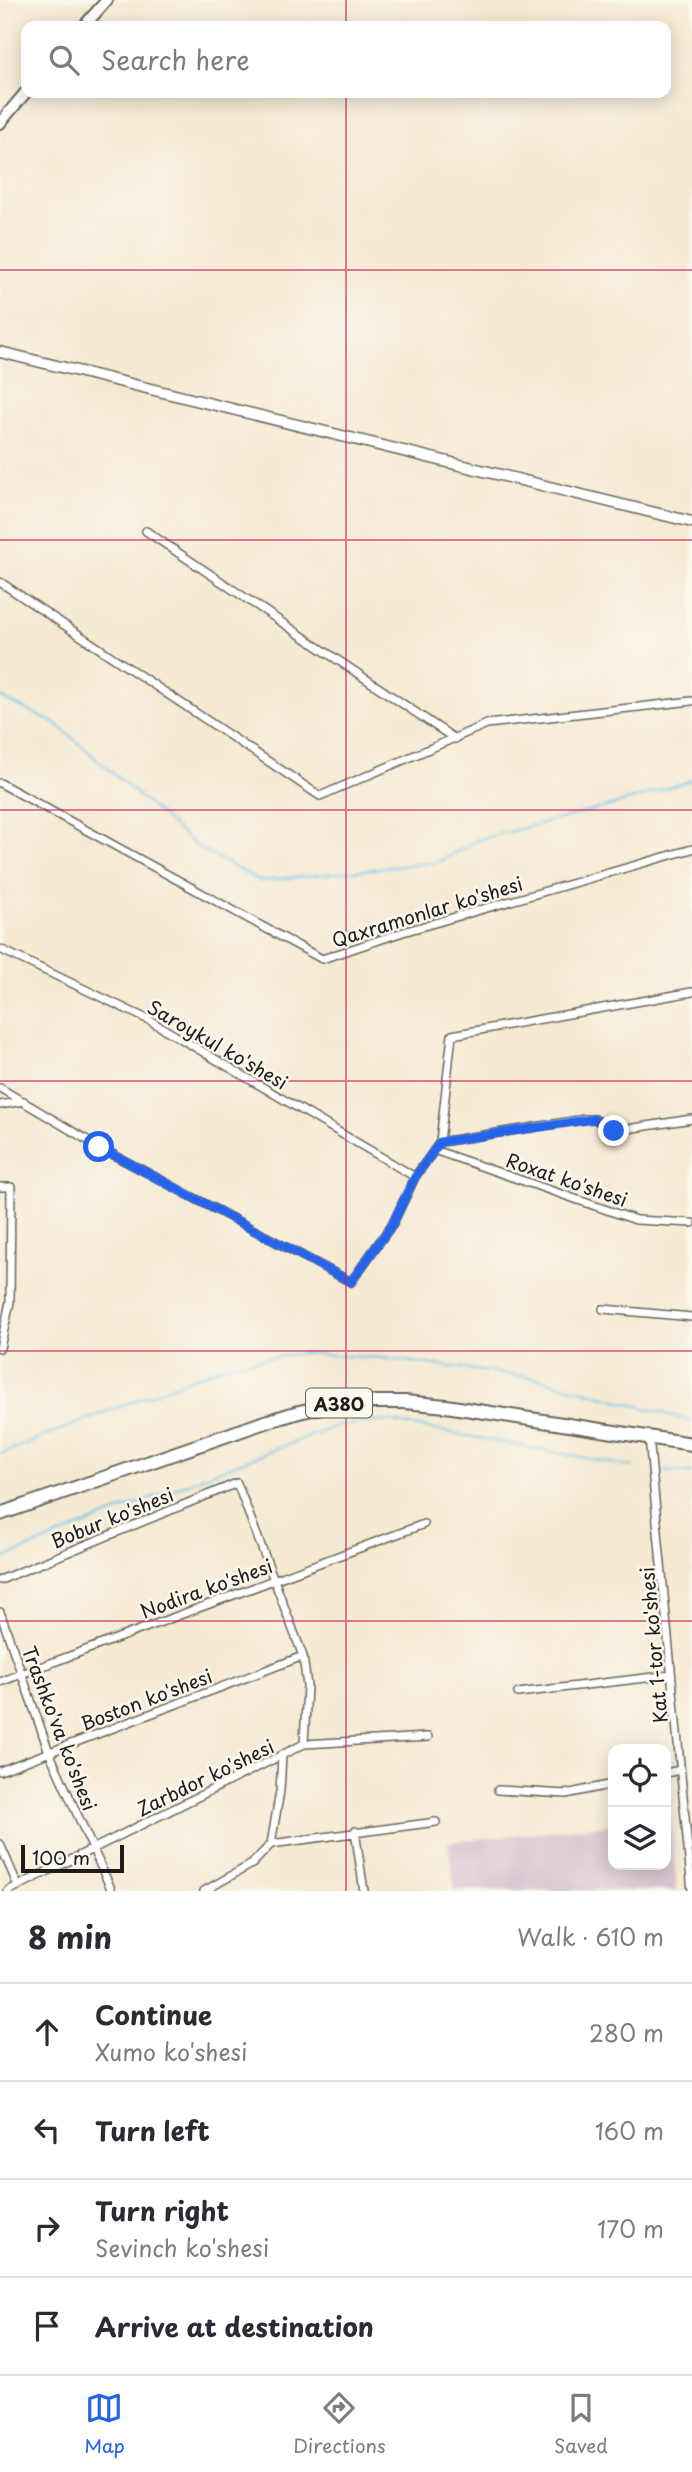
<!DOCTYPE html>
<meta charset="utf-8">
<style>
body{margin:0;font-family:"Playpen Sans",sans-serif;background:#f2f2f3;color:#2b2b33}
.controls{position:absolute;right:21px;bottom:21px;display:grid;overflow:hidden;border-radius:14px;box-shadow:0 4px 18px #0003}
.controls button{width:63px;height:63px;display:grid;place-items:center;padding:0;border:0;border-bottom:2px solid #e1e1e2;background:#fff;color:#2b2b33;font:35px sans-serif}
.scale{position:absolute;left:21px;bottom:18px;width:103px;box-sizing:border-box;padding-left:7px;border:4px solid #1c1c1c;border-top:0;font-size:19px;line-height:24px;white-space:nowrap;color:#1c1c1c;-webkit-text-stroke:5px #fbf7ec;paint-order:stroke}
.stop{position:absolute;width:21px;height:21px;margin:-16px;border:5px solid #2563eb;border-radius:50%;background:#fff}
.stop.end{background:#2563eb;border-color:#fff;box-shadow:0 2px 7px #0008}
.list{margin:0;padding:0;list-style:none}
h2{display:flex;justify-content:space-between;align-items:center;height:91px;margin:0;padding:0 28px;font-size:30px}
h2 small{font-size:23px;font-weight:400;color:#7c7c81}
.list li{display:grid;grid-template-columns:46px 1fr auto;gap:21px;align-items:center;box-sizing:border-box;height:98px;padding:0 28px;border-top:2px solid #e1e1e2}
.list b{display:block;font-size:26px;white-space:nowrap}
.list p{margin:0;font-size:23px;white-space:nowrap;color:#7c7c81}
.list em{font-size:23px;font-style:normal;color:#7c7c81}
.icon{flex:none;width:38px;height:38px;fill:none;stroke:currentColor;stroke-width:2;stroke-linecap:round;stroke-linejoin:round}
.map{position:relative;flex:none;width:692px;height:1891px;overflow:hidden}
.search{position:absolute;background:#fff;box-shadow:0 4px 18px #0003;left:21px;right:21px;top:21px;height:77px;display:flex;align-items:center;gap:18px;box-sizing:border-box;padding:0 24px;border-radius:14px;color:#7c7c81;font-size:26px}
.sheet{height:483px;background:#fff}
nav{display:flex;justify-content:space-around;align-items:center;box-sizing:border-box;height:98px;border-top:2px solid #e1e1e2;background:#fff;font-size:19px;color:#7c7c81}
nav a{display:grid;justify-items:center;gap:4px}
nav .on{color:#2563eb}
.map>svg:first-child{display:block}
</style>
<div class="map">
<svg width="692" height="1891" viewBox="0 0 692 1891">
<rect width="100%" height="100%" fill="#fbf7ec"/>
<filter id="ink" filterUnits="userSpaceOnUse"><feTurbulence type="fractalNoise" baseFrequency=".0143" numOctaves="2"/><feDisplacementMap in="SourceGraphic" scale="14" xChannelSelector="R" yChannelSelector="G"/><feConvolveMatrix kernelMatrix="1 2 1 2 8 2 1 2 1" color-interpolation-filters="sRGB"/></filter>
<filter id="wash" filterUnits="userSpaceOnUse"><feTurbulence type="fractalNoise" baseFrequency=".00686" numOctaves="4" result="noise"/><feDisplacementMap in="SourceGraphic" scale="28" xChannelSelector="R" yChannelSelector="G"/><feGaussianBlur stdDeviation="1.57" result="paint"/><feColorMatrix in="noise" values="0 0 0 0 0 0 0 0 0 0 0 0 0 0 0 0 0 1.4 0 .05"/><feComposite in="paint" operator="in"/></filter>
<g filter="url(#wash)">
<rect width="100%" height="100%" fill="#f5e9d1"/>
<path fill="#d1bdcc" d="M671,1817l6,74 -222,-1 -7,-48 165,-18v41h53v-47z"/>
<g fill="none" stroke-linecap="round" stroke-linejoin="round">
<path stroke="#6abfe7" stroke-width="2" d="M0,697l58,28 139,122 63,34 178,-19 42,-23 134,-34 78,-25
M0,1454l228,-90 74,-11 79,5 156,20 155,43
M665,1471l27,2
M0,1560l220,-90 120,-45 47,-4 246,46"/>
</g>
</g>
<g filter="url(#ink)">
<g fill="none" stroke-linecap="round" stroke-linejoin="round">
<g stroke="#68645b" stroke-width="10">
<path id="street" d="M146,531l309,208
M0,582l320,214 167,-72 205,-23
M0,783l322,176 81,-27 289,-83
M0,949l149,71 266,157
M0,1088l99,59 252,135 42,-59 22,-46 25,-35 12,-107 240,-43
M0,1105l24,-4
M440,1142l145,-23h10l19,12 78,-12
M434,1150l202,70 56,3
M0,1187h11l-1,115 -10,46
M603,1309l89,8
M649,1437l43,454
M0,1580l237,-97 66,173 4,30 -3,58
M0,1612l49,140 63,139
M0,1682l424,-158
M518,1693l153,-18
M0,1771l303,-115
M666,1773l14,-3
M498,1790l68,4 47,-10
M355,1831l9,60
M0,1844l18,42
M271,1844l9,-53 2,-35
M8,1891l296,-147 124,-7
M204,1891l48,-27 19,-20 165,-22"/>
</g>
<g stroke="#68645b" stroke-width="13">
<path id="secondary" d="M0,352l692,170"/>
</g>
<g stroke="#68645b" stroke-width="14">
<path id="primary" d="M84,26l23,-26
M0,123l26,-31"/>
</g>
<g stroke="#68645b" stroke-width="16">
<path id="highway" d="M0,1514l265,-92 34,-10 46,-10h60l41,4 246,38"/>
</g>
<use href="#street" stroke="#fff" stroke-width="7"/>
<use href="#secondary" stroke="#fff" stroke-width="10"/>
<use href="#primary" stroke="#fff" stroke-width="10"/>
<use href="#highway" stroke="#fff" stroke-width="12"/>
</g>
</g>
<g fill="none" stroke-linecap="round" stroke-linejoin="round" filter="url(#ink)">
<path stroke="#2563eb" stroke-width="9" d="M99,1147l252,135 42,-59 22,-46 25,-35 154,-23 20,12"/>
</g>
<path fill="none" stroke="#c2185b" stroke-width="2" stroke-opacity="0.55" d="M346,0v26M346,93v1798M0,270h692M0,540h692M0,810h692M0,1081h692M0,1351h692M0,1621h692"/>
<g text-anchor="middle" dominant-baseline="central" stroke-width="5" stroke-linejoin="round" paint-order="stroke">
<rect fill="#fbf7ec" stroke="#5f5e5a" stroke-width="2" x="306" y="1388.5" width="66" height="29" rx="5"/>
<g font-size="18" font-weight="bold" fill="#1c1c1c">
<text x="339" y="1403">A380</text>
</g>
<g font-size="19" fill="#1c1c1c" stroke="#fbf7ec">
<text transform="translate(427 911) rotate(-17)">Qaxramonlar ko'shesi</text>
<text transform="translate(218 1044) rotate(30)">Saroykul ko'shesi</text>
<text transform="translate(567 1179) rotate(19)">Roxat ko'shesi</text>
<text transform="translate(112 1517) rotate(-22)">Bobur ko'shesi</text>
<text transform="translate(206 1588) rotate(-20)">Nodira ko'shesi</text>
<text transform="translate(653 1645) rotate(-95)">Kat 1-tor ko'shesi</text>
<text transform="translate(146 1699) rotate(-21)">Boston ko'shesi</text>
<text transform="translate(60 1728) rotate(69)">Trashko'va ko'shesi</text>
<text transform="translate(205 1777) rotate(-26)">Zarbdor ko'shesi</text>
</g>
</g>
</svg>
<div class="controls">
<button><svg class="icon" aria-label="locate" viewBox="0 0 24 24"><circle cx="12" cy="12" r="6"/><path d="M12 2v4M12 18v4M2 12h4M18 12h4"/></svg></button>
<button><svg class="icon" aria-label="layers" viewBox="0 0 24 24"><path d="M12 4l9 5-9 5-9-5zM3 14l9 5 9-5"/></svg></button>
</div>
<div class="scale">100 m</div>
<div class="stop" style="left:99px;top:1147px"></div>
<div class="stop end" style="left:614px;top:1131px"></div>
<div class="search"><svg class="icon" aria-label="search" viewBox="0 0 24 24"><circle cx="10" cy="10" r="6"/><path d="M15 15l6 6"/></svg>Search here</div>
</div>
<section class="sheet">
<h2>8 min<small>Walk · 610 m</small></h2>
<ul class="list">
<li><svg class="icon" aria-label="ahead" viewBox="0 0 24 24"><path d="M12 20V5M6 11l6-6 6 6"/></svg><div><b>Continue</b><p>Xumo ko'shesi</p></div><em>280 m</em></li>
<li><svg class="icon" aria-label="left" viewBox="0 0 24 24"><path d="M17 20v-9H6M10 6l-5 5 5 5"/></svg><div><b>Turn left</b></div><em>160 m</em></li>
<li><svg class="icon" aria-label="right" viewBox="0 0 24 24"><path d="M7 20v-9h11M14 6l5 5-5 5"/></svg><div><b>Turn right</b><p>Sevinch ko'shesi</p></div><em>170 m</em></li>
<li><svg class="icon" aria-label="arrive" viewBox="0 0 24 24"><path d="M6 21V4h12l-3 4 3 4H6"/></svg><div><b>Arrive at destination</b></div></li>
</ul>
</section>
<nav>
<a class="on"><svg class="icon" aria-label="map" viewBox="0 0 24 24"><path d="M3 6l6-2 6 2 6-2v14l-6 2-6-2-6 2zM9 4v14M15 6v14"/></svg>Map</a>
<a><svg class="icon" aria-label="directions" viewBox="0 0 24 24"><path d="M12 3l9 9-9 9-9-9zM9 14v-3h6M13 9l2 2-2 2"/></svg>Directions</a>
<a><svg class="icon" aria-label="saved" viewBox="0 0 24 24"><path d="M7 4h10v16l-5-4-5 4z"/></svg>Saved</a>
</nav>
